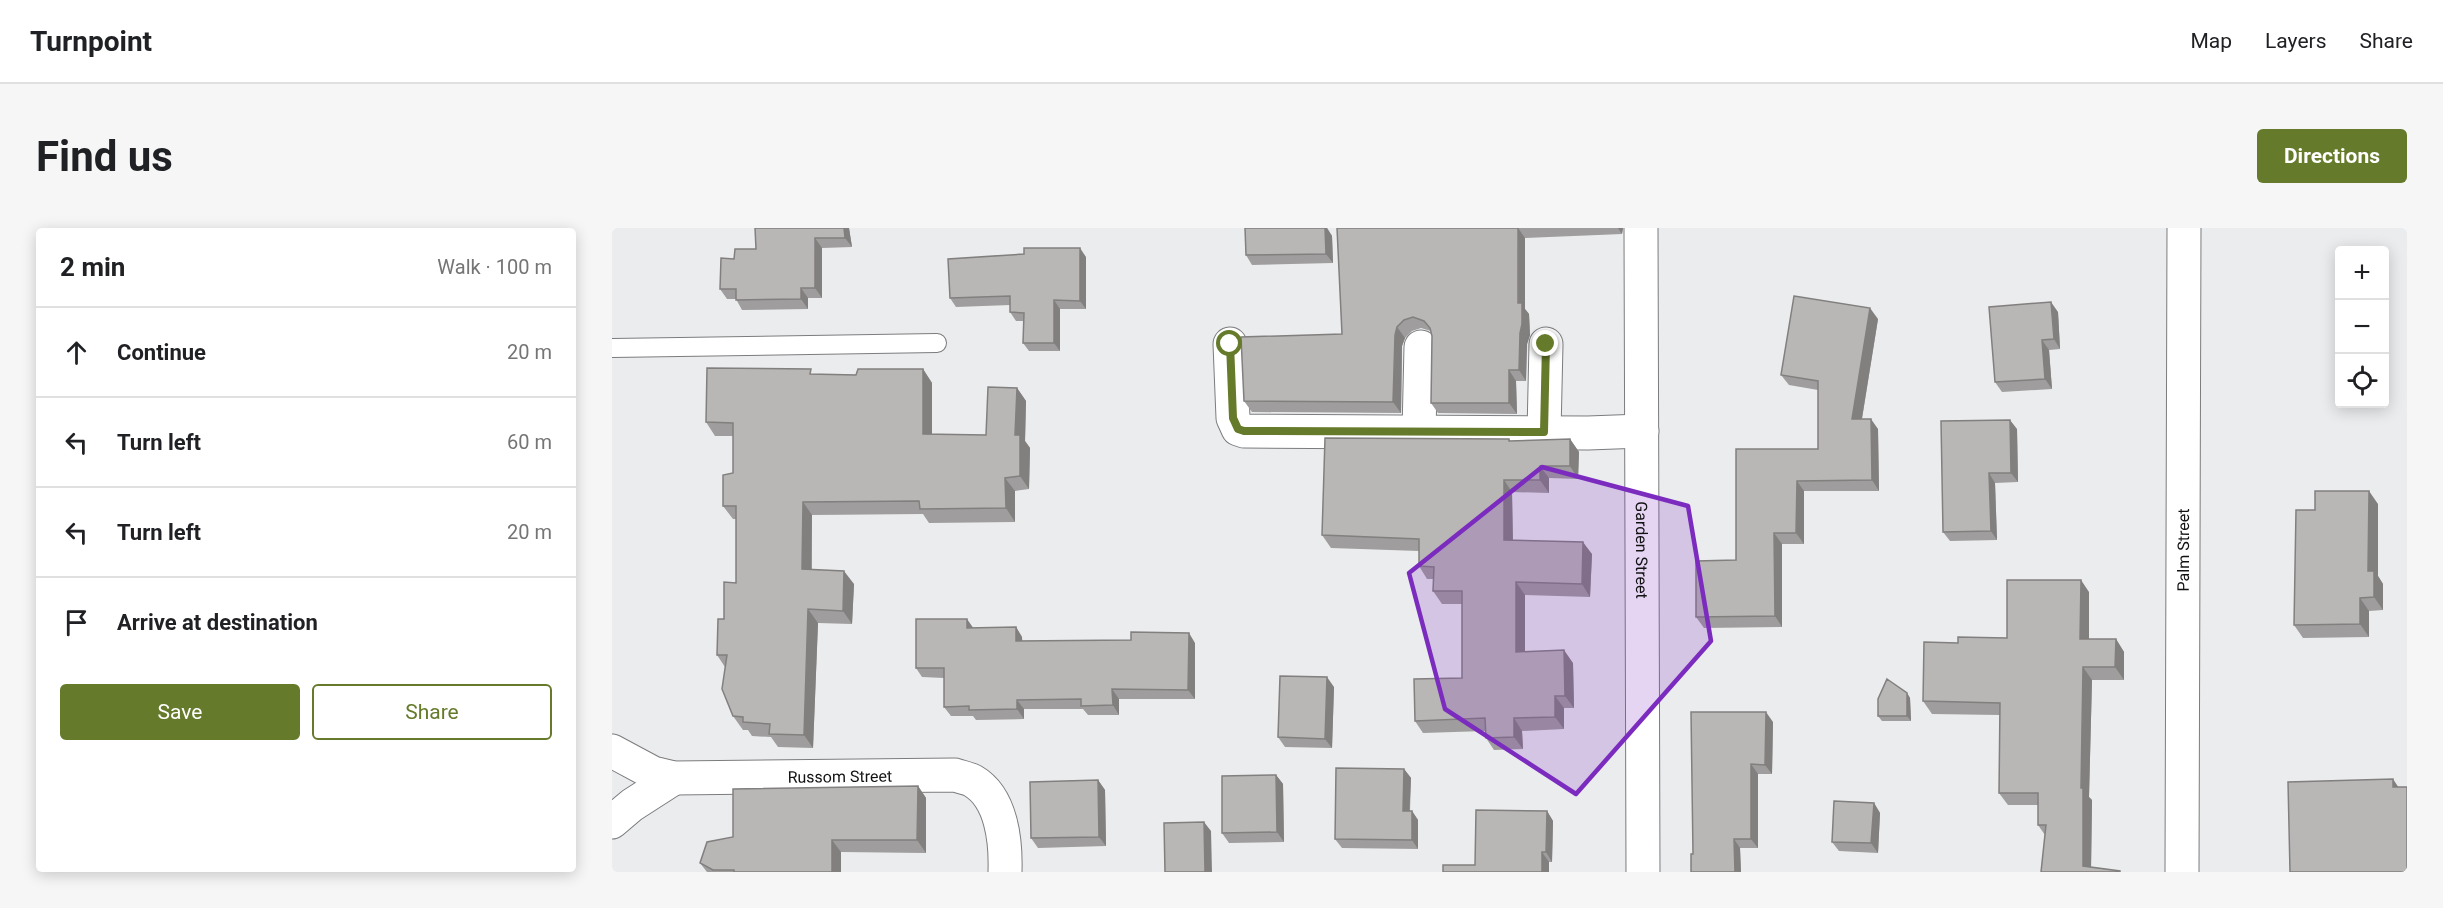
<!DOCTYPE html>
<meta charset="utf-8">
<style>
body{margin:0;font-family:Roboto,sans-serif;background:#f6f6f6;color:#202124}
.controls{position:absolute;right:18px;top:18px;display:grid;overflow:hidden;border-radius:6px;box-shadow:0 3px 15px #0003}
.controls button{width:54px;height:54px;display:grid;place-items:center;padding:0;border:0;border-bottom:2px solid #e0e0e0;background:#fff;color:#202124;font:30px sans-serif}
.stop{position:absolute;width:18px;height:18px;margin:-14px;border:4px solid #657a2a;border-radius:50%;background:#fff}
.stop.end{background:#657a2a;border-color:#fff;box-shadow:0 2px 6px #0008}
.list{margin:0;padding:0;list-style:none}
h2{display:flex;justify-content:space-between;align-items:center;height:78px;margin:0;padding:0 24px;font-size:26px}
h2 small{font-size:20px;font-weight:400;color:#757577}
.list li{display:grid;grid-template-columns:39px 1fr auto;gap:18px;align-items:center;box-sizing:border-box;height:90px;padding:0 24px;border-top:2px solid #e0e0e0}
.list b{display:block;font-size:22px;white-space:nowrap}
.list em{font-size:20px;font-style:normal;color:#757577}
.actions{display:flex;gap:12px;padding:18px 24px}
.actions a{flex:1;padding:14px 0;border:2px solid #657a2a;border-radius:6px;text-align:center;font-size:21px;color:#657a2a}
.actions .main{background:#657a2a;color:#fff}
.icon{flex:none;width:33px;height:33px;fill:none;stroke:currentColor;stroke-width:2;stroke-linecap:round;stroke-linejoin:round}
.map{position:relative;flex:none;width:1795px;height:644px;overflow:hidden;border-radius:6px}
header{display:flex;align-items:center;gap:36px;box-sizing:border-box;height:84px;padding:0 30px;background:#fff;border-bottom:2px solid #e0e0e0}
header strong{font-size:28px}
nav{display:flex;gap:33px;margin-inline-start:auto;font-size:21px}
.intro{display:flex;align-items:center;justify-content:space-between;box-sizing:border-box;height:144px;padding:0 36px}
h1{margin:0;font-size:42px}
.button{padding:15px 27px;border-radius:6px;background:#657a2a;color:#fff;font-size:21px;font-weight:700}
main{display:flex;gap:36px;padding:0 36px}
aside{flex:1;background:#fff;border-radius:6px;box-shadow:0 3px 15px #0003}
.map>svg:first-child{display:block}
</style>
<header>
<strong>Turnpoint</strong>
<nav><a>Map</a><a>Layers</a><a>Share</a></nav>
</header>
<div class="intro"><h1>Find us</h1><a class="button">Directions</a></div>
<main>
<aside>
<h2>2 min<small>Walk · 100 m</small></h2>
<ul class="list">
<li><svg class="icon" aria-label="ahead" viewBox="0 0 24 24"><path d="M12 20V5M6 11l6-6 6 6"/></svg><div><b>Continue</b></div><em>20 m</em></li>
<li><svg class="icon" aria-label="left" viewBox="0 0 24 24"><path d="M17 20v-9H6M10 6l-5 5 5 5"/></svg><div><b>Turn left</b></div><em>60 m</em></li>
<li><svg class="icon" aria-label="left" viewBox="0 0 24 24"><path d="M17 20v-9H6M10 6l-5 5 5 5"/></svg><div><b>Turn left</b></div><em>20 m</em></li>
<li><svg class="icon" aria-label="arrive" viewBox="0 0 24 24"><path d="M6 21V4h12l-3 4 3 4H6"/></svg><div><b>Arrive at destination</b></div></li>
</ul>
<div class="actions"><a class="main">Save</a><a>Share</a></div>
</aside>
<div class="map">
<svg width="1795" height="644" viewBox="0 0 1795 644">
<rect width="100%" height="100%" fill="#ebecee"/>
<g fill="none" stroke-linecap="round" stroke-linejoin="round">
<g stroke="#7b7c7e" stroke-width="20">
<path id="service" d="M0,120l325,-5"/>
</g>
<g stroke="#7b7c7e" stroke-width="35">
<g id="minor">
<path id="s1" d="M1029,0l2,644"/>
<path d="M618,116l3,74 5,11 6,2 344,2 54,-2"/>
<path d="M807,203l2,-84"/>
<path d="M932,204l2,-88"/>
<path id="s2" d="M0,523l41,22 21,5 281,-3c5,2 13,3 18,6 29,17 33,61 32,91"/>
<path id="s3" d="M1570,644l2,-644"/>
</g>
</g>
<g stroke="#7b7c7e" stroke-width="35">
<path id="tertiary" d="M0,594l20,-17 42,-27"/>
</g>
<use href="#service" stroke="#fff" stroke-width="18"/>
<use href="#minor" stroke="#fff" stroke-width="33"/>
<use href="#tertiary" stroke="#fff" stroke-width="33"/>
</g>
<path fill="#9f9d9d" d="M143,0h94l3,19 -30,1v50h-14v11l-66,1 -6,-11h-9l-7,-10 14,-30 22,-10z
M633,0h82l5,8 1,27 -81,2 -6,-10z
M725,0h286l-1,6 -97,4v71l4,5 1,21 -3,9 -1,37h-10l1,33 -79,-1 -7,-10 1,-67 -1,-5 -10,-3 -9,3 -7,7 -3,8 -1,67 -149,-1 -8,-11 98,-67z
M474,29v52h-26v42h-31l-6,-8 1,-22h-8l-6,-9v-7l-54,2 -6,-9z
M1446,84l2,37 -11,1 3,39 -50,3 -7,-10z
M1266,91l-16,100 16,10 1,62h-75v53h-22v83l-78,1 -8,-11 40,-57 82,-111v-59l-29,-5 -8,-10z
M311,141l9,14v51l54,1 31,-47 9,13 -1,40 5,7 -1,41 -14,2v31l-86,1 -6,-9 -111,1v54l42,15 -2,40 -34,-1 -5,125 -35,-1 -7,-10 -19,-1 -4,-6h-5l-10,-14 -8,-49 -8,-12 7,-36 12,-36v-64h-3l-10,-13 10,-33v-37h-18l-9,-14 108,-48 42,1z
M1405,201l1,53 -23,1 2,57 -47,1 -7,-9z
M897,211l1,2 60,-2 9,13 -1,27 -29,-1v15l-37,-1 1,48 79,14 -2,43 -65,-2v57l48,11 1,45h-10v21l-42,2 1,18 -29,1 -8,-12 -1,-7 -62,2 -8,-12 47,-43v-74h-20l-9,-13v-12h-6l-8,-13v-15l-88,-3 -9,-13z
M1766,276v72l5,8v26l-14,1v26l-66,1 -9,-13 21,-115z
M1477,364v47h27l8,13v28h-32l-3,117 3,3 -1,67 29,4v1h-79l4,-37 -7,-10v-20h-30l-9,-12 1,-78 -68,-1 -9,-13 35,-58 49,-5z
M404,399l6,10v4l173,2v56h-76v16h-31l-5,-6h-59v10l-48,1 -3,-4h-22l-7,-9v-29l-22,-1 -6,-9 57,-40z
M722,459l-2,61 -47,-1 -7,-10z
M1295,465l3,5 1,23h-29l-4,-5z
M1161,494l-1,52h-14v74h-18l1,24h-50z
M792,541l7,9 -1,33h2l6,9v29l-76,-1 -7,-9z
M664,547l7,9 1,58 -55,1 -7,-10z
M486,552l7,10 1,56 -68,2 -7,-10z
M306,558l8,12v55l-85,-1v20h-134l-7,-9 33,-26z
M1262,575l6,10 -2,40 -39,-2 -7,-9z
M935,583l6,10 -1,41h-3v10h-106l32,-7z"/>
<path fill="#827f7f" d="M232,0h5l3,19 -7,-9z
M713,0h2l5,8 1,27 -7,-9z
M906,0l7,10v71l4,5 1,21 -3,9 -1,37 -7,-11z
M1006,0h5l-1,6z
M203,10l7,10v50l-7,-10z
M468,20l6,9v52l-6,-8z
M189,60l7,10v11l-7,-10z
M442,72l6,9v42l-6,-8z
M1439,74l7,10 2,37 -6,-10z
M1258,80l8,11 -18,111 -8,-11z
M785,99l8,11 -3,8 -1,67 -8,-11 2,-67z
M1430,112l7,10 3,39 -7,-10z
M311,141l9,14v64l-9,-13z
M897,142l7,11 1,33 -8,-11z
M405,160l9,13 -1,40 5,7 -1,41 -9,-13 -5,-41z
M1259,191l7,10 1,62 -7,-11z
M1398,192l7,9 1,53 -7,-9z
M958,211l9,13 -1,27 -8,-13z
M928,238l9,12v15l-9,-13z
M1377,245l6,10 2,57 -6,-9z
M393,250l10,13v31l-9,-14z
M892,252l8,12 1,60 -9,-12z
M1185,253l7,10v53l-8,-11z
M1757,263l9,13v72l5,8v26l-9,-13 -6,-26z
M191,274l9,13 -1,67 -9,-13z
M1162,305l8,11v83l-7,-11z
M971,314l9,12 -2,43 -8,-13z
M232,343l10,13 -2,40 -9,-13z
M1469,352l8,12v60l-9,-13z
M904,354l9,13v69l-9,-12z
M1748,370l9,13v26l-9,-13z
M196,381l10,14 -5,125 -9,-13z
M355,391l7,10 -7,-1z
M404,399l6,10 1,14 -7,-10z
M577,405l6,10v56l-7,-9z
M1504,411l8,13v28l-9,-13z
M952,422l9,13 1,45 -9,-12z
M1471,439l9,13 -3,117 3,3 -1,72 -8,-6 -2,-78z
M715,449l7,10 -2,61 -7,-9z
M500,461l7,10v16l-6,-10z
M1295,465l3,5 1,23 -4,-5z
M943,468l9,12v21l-9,-12z
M405,472l7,9v10l-7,-10z
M1154,484l7,10 -1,52 -7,-9z
M902,490l8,13 1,18 -9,-12z
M1139,536l7,10v74l-7,-9z
M792,541l7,9 -2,42 -6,-9z
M664,547l7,9 1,58 -7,-10z
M1781,551l8,12 -8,-4z
M486,552l7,10 1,56 -7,-9z
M306,558l8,12v55l-9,-13z
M1262,575l6,10 -2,40 -7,-10z
M800,583l6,9v29l-6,-9z
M935,583l6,10 -1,41 -6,-10z
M592,594l7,9 1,41h-7z
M1122,611l6,9 1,24h-6z
M220,612l9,12v20h-9z
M930,624l7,10v10h-7z"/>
<path fill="#b9b6b6" stroke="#827f7f" stroke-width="1.5" d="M143,0h89l1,10h-30v50h-14v11l-65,1v-11h-16l1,-31 13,1 1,-10h21z
M633,0h80l1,26 -80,1z
M725,0h181v75h4v21l-2,9 -1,37h-10v33h-78l1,-67 -2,-8 -6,-7 -11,-4 -9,3 -7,7 -2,8 -2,67 -149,-1 -3,-64 101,-3z
M412,20h56v53l-26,-1v43h-31l1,-30 -14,-1v-16l-60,2 -2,-39 76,-5z
M1182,68l76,12 -18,111h19l1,61 -75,1 -1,52h-22l1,83 -79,1v-56l40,-1v-111h82v-68l-37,-6z
M1439,74l3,37 -12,1 3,39 -50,3 -6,-75z
M95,140l104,1 -1,5 46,1 2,-6h65v65l63,1 2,-48 29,1 -2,47h5v41l-15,2 1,30 -86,1 -1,-8 -116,1 -1,67 42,2 -1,40 -35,-2 -4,126 -35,-1 1,-10 -27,-2v-5l-10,-1 -11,-27 5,-34h-10l1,-36h6v-37l12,1v-77h-13v-31l10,-2v-50l-27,-1z
M1398,192l1,53h-22l2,58 -48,1 -2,-111z
M713,210l184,1v2l61,-2v27h-30v14h-36v60l79,2 -1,42 -66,-2v70l48,-2 1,46h-10v21l-41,1v19l-28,1 -1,-20 -70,3 -1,-42 48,-1v-87h-29l1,-24 -15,-1v-27l-97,-4z
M1703,263h54l-1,80h6v26l-14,1v26l-66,1 2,-115h19z
M1395,352h74l-1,59h36l-1,28h-32l-2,121h2v78l37,5v1h-79l5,-47h-8v-32h-39l1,-90 -77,-2 1,-59 34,1v-6l49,1z
M304,391h51v9l49,-1v14l115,-1v-8l58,1 -1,57 -76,-1 1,16 -32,1v-7l-64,1v9l-48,1v-4l-25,1v-39h-28z
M668,448l47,1 -2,62 -47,-2z
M1275,451l20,14v23h-29v-17z
M1079,484h75l-1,53 -14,-1v75h-17l1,33h-44v-18h2z
M724,540l68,1 -1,42h9v29l-77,-1z
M664,547l1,57 -55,1v-57z
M1781,551v8h14v85h-117l-2,-90z
M486,552l1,57 -68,1 -1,-56z
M306,558l-1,54h-85v32h-98v-2h-21l-13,-7 7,-21 26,-5v-48z
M1222,573l40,2 -3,40 -39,-1z
M864,582l71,1 -1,41h-4v20h-99v-7h32z
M592,594l1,50h-40l-1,-49z"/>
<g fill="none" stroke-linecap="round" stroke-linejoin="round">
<path stroke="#657a2a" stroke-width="8" d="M618,116l3,74 5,11 6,2 300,1 2,-88"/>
</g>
<path fill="#7b2cbf" fill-opacity="0.2" stroke="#7b2cbf" stroke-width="4.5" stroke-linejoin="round" d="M930,239l146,39 23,135 -135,153 -131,-85 -36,-136z"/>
<g text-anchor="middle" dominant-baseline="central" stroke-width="5" stroke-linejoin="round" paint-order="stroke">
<g font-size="16" fill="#111212" stroke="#f8f9fb">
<text stroke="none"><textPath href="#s1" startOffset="322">Garden Street</textPath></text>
<text stroke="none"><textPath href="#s3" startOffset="322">Palm Street</textPath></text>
<text stroke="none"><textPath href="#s2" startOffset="234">Russom Street</textPath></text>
</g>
</g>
</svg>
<div class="controls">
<button>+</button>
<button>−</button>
<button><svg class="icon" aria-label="locate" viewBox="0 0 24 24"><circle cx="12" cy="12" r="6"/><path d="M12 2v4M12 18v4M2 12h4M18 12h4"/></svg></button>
</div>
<div class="stop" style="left:618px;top:116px"></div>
<div class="stop end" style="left:934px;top:116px"></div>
</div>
</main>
